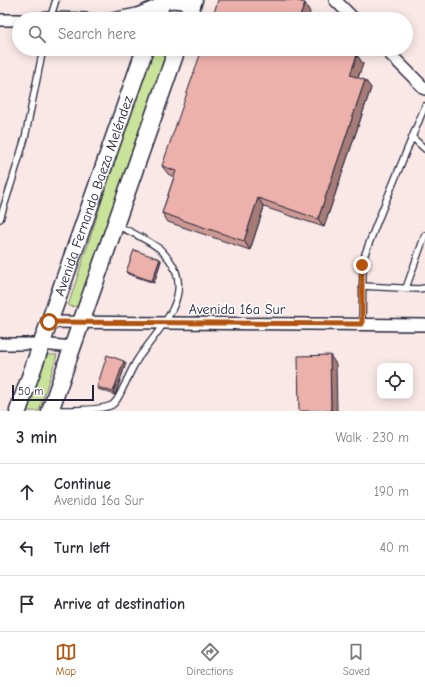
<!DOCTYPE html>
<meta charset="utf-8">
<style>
body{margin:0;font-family:"Comic Neue",sans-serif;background:#f7f7f7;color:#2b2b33}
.controls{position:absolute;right:12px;bottom:12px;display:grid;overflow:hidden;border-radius:8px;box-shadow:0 2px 10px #0003}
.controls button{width:36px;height:36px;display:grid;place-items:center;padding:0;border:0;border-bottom:1px solid #e1e1e2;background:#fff;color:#2b2b33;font:20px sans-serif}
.scale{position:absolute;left:12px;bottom:10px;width:82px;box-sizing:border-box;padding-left:4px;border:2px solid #22223b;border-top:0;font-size:11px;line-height:14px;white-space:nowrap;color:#22223b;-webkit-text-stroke:3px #fff;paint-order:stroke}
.stop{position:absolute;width:12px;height:12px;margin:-9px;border:3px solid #b45309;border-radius:50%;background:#fff}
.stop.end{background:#b45309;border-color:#fff;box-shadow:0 1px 4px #0008}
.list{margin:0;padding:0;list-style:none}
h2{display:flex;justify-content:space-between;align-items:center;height:52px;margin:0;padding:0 16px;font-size:17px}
h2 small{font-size:13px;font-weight:400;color:#7c7c81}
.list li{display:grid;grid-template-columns:26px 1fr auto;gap:12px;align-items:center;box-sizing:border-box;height:56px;padding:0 16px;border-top:1px solid #e1e1e2}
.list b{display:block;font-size:15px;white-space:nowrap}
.list p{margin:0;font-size:13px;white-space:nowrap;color:#7c7c81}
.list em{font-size:13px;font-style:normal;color:#7c7c81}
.icon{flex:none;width:22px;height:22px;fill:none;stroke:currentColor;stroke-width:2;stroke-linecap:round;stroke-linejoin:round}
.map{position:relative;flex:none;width:425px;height:411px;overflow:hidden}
.search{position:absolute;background:#fff;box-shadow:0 2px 10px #0003;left:12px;right:12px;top:12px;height:44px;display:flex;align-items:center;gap:10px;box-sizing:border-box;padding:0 14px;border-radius:22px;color:#7c7c81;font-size:15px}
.sheet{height:220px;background:#fff}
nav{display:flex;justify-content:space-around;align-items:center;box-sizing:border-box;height:56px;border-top:1px solid #e1e1e2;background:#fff;font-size:11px;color:#7c7c81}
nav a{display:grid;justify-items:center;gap:2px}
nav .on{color:#b45309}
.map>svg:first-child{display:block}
</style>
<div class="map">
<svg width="425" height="411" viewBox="0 0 425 411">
<rect width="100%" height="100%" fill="#f9e8e6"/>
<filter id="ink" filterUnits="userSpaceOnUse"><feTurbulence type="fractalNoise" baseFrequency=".025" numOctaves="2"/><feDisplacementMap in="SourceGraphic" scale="8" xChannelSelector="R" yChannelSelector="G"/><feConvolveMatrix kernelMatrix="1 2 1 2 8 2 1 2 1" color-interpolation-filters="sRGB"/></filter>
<g filter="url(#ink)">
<path fill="#c9e39a" stroke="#76826a" d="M151,49h17l-88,258 -12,-1z
M43,355h14l-18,56h-15z"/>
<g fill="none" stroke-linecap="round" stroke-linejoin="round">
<g stroke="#22223b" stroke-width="8">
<path id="service" d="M50,19l6,-19
M412,137l13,12
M0,219l13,-41 12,-40 18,-89
M362,286l57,3 6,-1
M406,288l19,-53
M362,325l1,-60 2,-11 11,-29 49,-119
M53,410c14,0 48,1 59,-5 7,-5 9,-14 13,-21 4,-9 8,-18 14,-27 11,-15 24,-30 33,-47 9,-18 9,-35 -3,-51 -3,-3 -5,-6 -8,-9 -14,-11 -30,-18 -45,-25"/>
</g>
<g stroke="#22223b" stroke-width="14">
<path id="minor" d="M335,0l19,19
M33,19l17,-1 37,1
M112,19l25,-5 24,-10 12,-2 20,2
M0,20h19
M385,49l40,40
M49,322l376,3
M0,344h41l31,3"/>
</g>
<g stroke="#22223b" stroke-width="19">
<g id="secondary">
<path d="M156,19l7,-19"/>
<path d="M187,19l7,-19"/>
<path id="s1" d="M18,411l127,-362"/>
<path d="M50,411l127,-362"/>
</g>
</g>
<use href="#service" stroke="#fff" stroke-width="5.5"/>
<use href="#minor" stroke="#fff" stroke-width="11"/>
<use href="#secondary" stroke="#fff" stroke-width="16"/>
</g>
<path fill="#cb9892" stroke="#22223b" d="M357,55l6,9 -5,14 7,2 6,8 -47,139 -60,-20 -14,43 -82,-28 -6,-9 12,-36 -6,-3 -6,-8z
M160,259l1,2 -7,22 -26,-9 -2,-2z
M124,361l2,2 -11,32 -17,-6 -1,-2z"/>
<path fill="#a57c77" stroke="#22223b" d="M305,3l5,9 -2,7h-9z
M357,55l6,9 -7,19 -6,-8z
M365,80l6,8 -47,139 -6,-8z
M258,198l6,9 -14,43 -6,-9z
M160,259l1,2 -7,22 -2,-2z
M330,355l6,9 1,47h-6z
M124,361l2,2 -11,32 -2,-3z"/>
<path fill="#ecb1aa" stroke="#22223b" d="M218,0h76l11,3 -6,16h-87z
M202,49h136l19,6 -7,20 15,5 -47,139 -60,-21 -14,43 -82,-28 14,-42 -14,-5z
M134,250l26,9 -8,22 -26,-9z
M107,355l17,6 -11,31 -16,-5z
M330,355l1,56h-32l-1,-55z"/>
</g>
<g fill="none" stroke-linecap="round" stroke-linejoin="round" filter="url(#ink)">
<path stroke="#b45309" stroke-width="5" d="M49,322l313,2v-59"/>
</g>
<g text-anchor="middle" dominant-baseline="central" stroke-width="3" stroke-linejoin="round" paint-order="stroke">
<g font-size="14" fill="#22223b" stroke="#fff">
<text stroke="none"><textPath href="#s1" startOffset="228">Avenida Fernando Baeza Meléndez</textPath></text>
<text x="237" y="309">Avenida 16a Sur</text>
</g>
</g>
</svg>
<div class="controls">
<button><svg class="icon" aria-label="locate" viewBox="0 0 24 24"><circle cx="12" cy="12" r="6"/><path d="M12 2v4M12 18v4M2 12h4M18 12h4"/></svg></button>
</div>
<div class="scale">50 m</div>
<div class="stop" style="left:49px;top:322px"></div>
<div class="stop end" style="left:362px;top:265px"></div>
<div class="search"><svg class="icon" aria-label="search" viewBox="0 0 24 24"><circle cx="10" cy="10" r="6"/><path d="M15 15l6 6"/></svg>Search here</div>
</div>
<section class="sheet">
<h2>3 min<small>Walk · 230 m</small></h2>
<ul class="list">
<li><svg class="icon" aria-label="ahead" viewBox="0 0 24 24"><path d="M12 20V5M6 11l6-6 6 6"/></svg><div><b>Continue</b><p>Avenida 16a Sur</p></div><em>190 m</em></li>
<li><svg class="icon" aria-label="left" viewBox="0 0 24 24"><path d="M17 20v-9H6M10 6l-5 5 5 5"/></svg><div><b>Turn left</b></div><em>40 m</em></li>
<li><svg class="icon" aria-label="arrive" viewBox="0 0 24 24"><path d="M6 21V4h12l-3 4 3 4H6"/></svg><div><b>Arrive at destination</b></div></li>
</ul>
</section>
<nav>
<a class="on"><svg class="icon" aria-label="map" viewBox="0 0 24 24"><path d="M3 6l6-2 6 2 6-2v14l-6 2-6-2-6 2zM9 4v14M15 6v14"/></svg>Map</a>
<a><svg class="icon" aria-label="directions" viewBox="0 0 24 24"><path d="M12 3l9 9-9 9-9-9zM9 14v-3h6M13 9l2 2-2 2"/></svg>Directions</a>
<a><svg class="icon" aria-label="saved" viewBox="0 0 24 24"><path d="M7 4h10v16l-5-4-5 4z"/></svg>Saved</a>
</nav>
